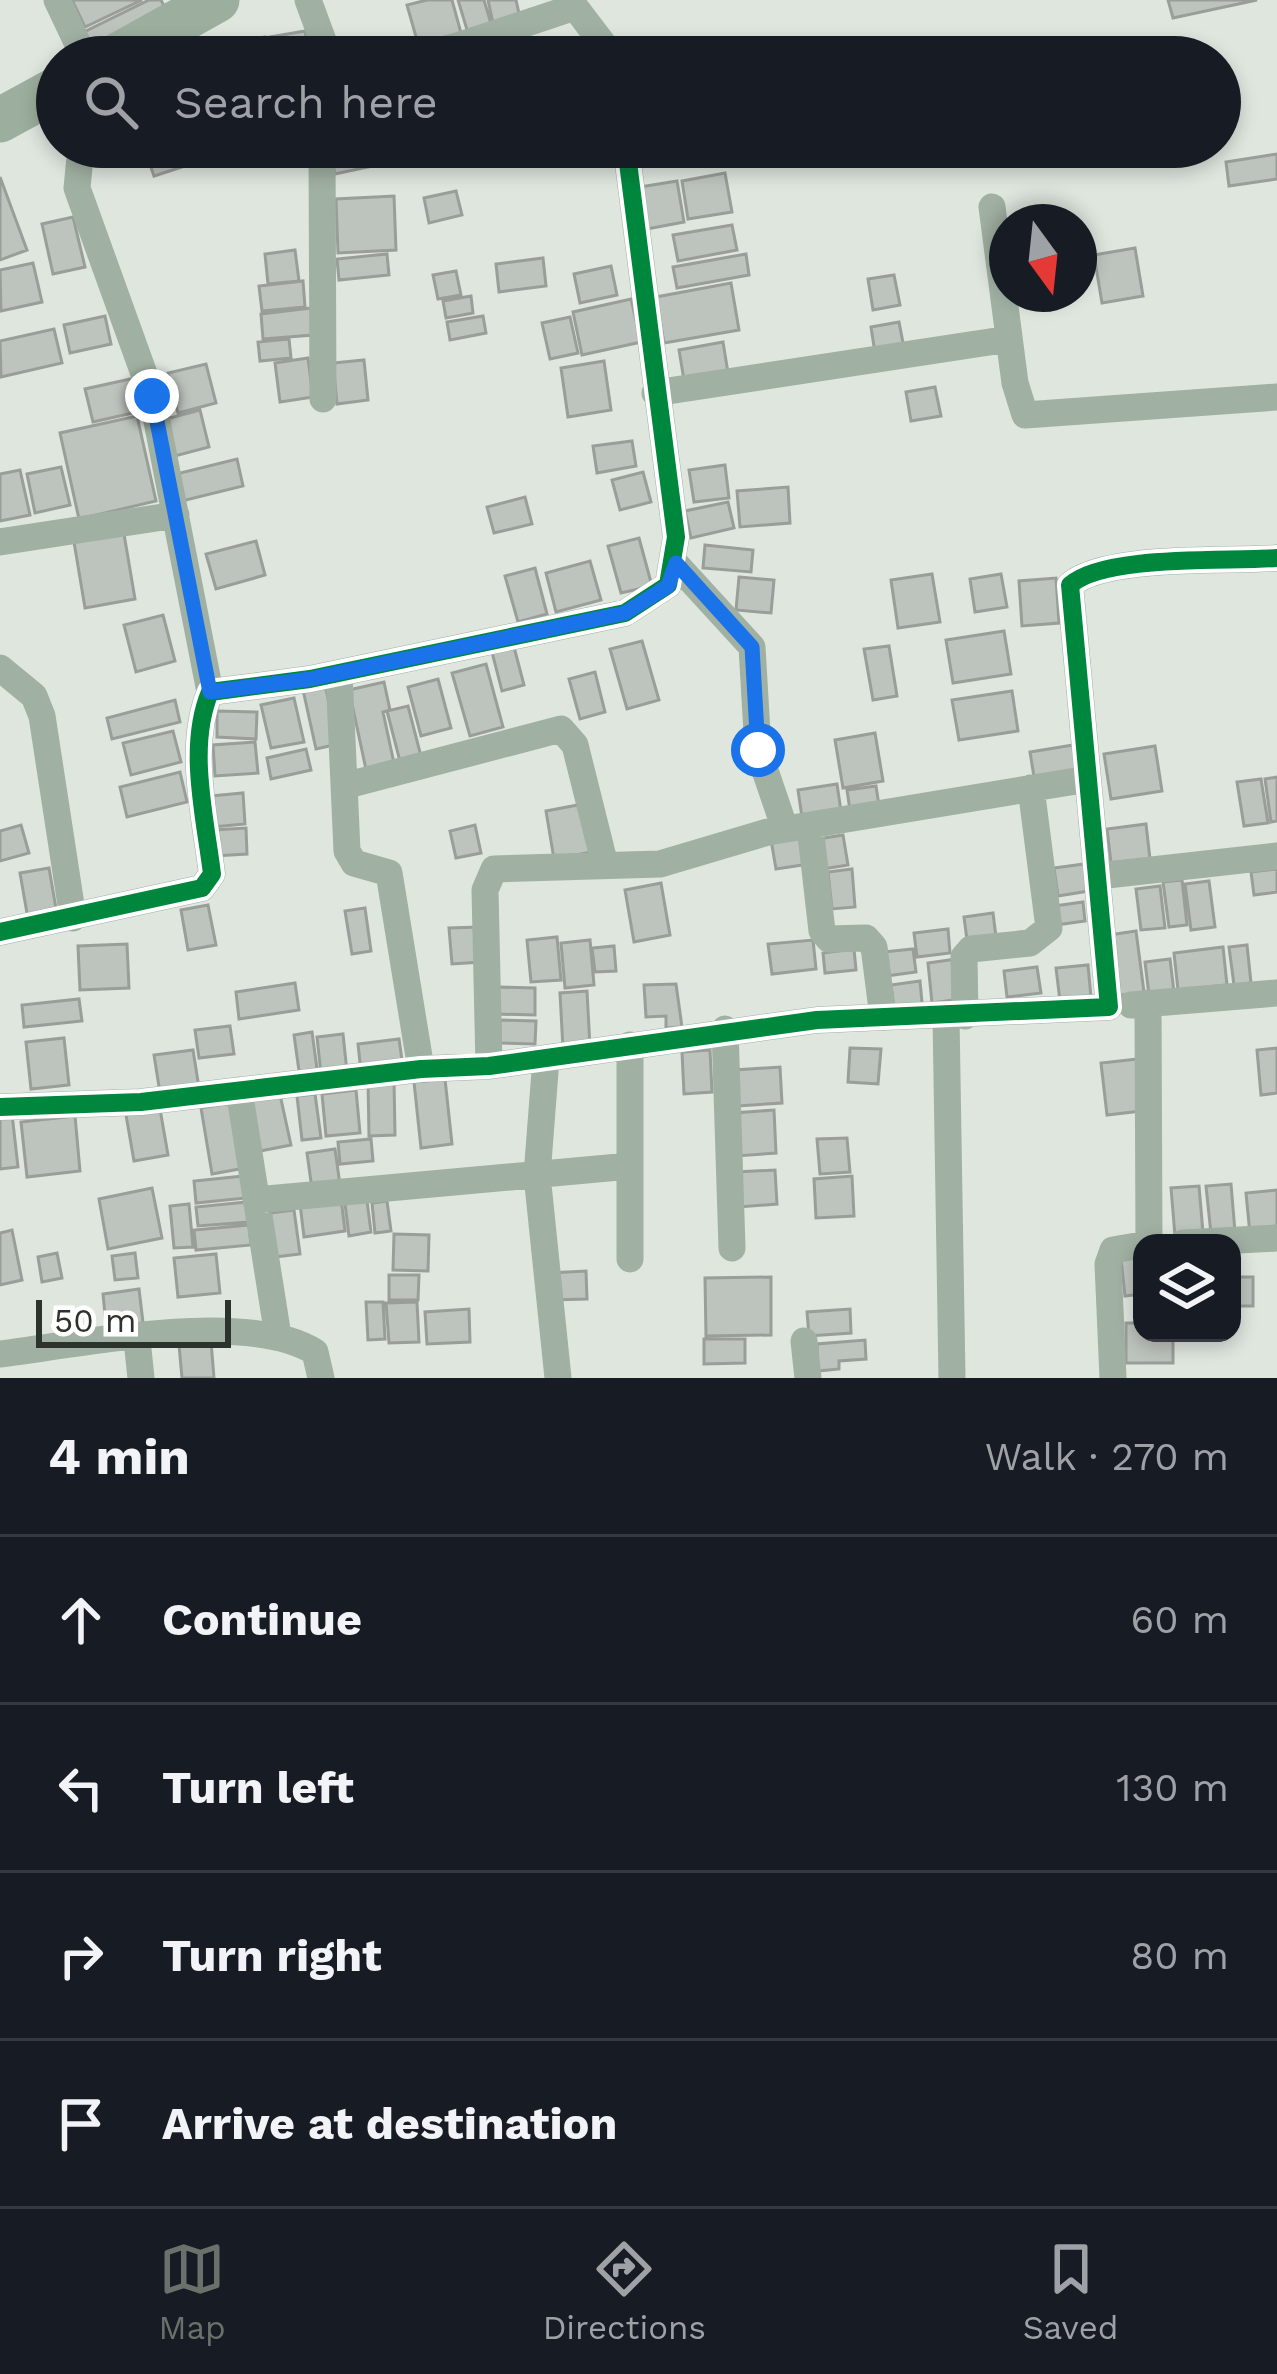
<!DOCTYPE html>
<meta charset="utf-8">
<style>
body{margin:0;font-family:"Work Sans",sans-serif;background:#20242c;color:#f1f3f6}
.controls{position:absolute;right:36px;bottom:36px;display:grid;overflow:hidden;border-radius:24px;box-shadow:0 6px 18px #0003}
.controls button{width:108px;height:108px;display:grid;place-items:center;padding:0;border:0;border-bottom:3px solid #363941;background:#171b24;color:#f1f3f6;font:60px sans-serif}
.compass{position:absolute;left:989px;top:204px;width:108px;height:108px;border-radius:50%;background:#171b24;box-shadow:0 6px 18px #0003;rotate:165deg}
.scale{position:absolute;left:36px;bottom:30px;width:195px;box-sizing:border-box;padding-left:12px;border:6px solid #2c322c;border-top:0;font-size:33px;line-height:42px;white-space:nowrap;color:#2c322c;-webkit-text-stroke:9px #fff;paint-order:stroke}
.stop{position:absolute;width:36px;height:36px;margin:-27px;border:9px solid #1a73e8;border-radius:50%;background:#fff}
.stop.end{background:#1a73e8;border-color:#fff;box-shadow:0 3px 12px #0008}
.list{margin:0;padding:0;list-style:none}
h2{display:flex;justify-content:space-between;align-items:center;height:156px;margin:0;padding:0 48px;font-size:51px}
h2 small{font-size:39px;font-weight:400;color:#9ea1a6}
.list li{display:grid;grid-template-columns:78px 1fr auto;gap:36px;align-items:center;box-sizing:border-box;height:168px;padding:0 48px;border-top:3px solid #363941}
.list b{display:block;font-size:45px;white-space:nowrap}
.list em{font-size:39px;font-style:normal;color:#9ea1a6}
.icon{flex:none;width:66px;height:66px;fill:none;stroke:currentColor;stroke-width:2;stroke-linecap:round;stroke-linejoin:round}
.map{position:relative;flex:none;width:1277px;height:1378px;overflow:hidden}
.search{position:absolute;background:#171b24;box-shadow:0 6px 18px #0003;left:36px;right:36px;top:36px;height:132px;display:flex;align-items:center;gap:30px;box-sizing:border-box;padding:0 42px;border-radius:66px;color:#9ea1a6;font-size:45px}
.sheet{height:828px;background:#171b24}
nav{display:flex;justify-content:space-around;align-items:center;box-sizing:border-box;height:168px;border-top:3px solid #363941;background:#171b24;font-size:33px;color:#9ea1a6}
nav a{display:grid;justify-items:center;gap:6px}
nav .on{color:#6a716a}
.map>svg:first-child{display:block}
</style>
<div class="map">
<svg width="1277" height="1378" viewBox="0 0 1277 1378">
<rect width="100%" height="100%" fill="#dee6de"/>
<path fill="#bdc3bd" stroke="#999e99" stroke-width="3" d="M72,0h70l-57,27z
M149,0h12l7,14 -78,38 -10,-18z
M427,0h25l9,33 -43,11 -11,-39z
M458,0h26l8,27 -24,6z
M488,0h28l4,18 -27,5z
M1168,0h89l-84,18z
M305,31l4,26h-35l-4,-20z
M265,37l3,20h-26l-3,-16z
M516,39l4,18h-43l-2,-9z
M235,42l3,15h-60v-5z
M144,147h38l6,18 -34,11z
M329,147h44l4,18 -42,9z
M1277,154v25l-48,7 -3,-24z
M725,173l7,39 -44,7 -6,-38z
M0,177l27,73 -27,10z
M677,181l7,41 -37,7 -7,-42z
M456,191l6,24 -33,8 -5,-25z
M394,196l2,54 -58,3 -2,-54z
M73,217l12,50 -32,7 -11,-50z
M732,225l5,25 -59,11 -5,-26z
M1135,248l8,48 -41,7 -8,-48z
M295,250l4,31 -31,3 -3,-30z
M387,254l2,21 -50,5 -2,-21z
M746,254l3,21 -72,13 -4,-21z
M543,258l3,28 -47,6 -3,-28z
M33,263l9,39 -41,9 -1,-41z
M611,266l6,29 -37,8 -6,-29z
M456,271l5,24 -23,4 -5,-24z
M894,275l6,30 -27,5 -5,-31z
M303,281l2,26 -43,4 -3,-25z
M731,283l8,47 -75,13 -8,-46z
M471,296l2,17 -27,5 -3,-17z
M631,299l10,43 -59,13 -9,-43z
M311,308l2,27 -50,4 -2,-25z
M105,316l6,28 -41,9 -6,-28z
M483,316l3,17 -36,7 -3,-18z
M570,317l8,36 -28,6 -8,-36z
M899,322l5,26 -29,5 -4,-26z
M54,329l8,34 -61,14 -1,-36z
M289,339l2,19 -31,3 -2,-19z
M723,342l6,37 -44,7 -6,-36z
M308,358l5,39 -33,5 -5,-39z
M364,360l4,40 -31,4 -4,-41z
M604,361l7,49 -43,7 -7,-49z
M206,364l10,39 -38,10 -10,-40z
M130,379l7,33 -44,10 -8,-33z
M935,387l6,29 -30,5 -5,-29z
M200,410l9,37 -34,9 -9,-37z
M137,416l19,85 -77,18 -19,-86z
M632,441l4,25 -39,7 -4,-27z
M237,459l6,27 -61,15 -6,-27z
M725,465l4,33 -35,4 -5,-32z
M61,467l9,38 -35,8 -8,-39z
M20,470l10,45 -30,6v-47z
M643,472l8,30 -31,8 -8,-30z
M788,487l2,36 -50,4 -3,-36z
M525,497l7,27 -38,9 -7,-26z
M728,502l6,26 -43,10 -6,-27z
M124,534l11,65 -50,9 -11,-66z
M639,538l13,48 -31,7 -13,-47z
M256,541l9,34 -49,14 -10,-35z
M705,545l48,5 -2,22 -48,-4z
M590,561l11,39 -45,12 -10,-39z
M535,568l12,46 -29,8 -13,-46z
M932,574l8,48 -42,6 -7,-48z
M1001,574l6,33 -32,5 -5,-33z
M739,577l35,3 -3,33 -35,-3z
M1056,578l3,45 -37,3 -3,-45z
M163,615l12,46 -39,11 -12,-47z
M1004,631l7,43 -58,9 -7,-43z
M642,641l17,59 -32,9 -17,-60z
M889,646l8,50 -24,4 -9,-51z
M514,647l10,38 -22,6 -10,-39z
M486,664l17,63 -33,9 -18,-63z
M595,672l10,40 -25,7 -11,-40z
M438,679l13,49 -30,8 -13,-49z
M384,682l6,28 -7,2 12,56 -28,6 -18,-84z
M325,685l13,59 -22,5 -13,-59z
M1012,691l6,40 -59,9 -7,-40z
M294,698l10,44 -33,6 -10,-43z
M175,700l5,22 -68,17 -5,-21z
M408,706l15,58 -21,5 -15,-58z
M217,711l40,1 -1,27 -39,-2z
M173,731l8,31 -50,13 -8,-32z
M875,733l8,48 -40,7 -8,-48z
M255,742l3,31 -43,3 -2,-31z
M1073,745l5,32 -43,6 -5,-31z
M1155,746l7,45 -51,8 -7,-45z
M306,749l5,21 -40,9 -4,-21z
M180,772l7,30 -60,15 -7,-30z
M1277,777v44l-6,1 -6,-43z
M1261,779l7,44 -24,3 -7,-44z
M837,784l5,34 -39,6 -5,-34z
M876,786l4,26 -29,5 -4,-27z
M243,793l2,31 -33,3 -2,-31z
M583,804l9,48 -38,7 -8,-48z
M1146,824l4,35 -39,4 -4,-34z
M21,825l8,28 -29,8v-30z
M475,825l6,28 -25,5 -6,-27z
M246,828l1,26 -32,2 -2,-26z
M804,834l5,30 -33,5 -5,-29z
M843,835l5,30 -25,4 -5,-30z
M1084,864l5,27 -31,5 -4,-28z
M49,868l8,46 -29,5 -8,-46z
M852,869l3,38 -23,2 -4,-37z
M1277,869v23l-23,3 -3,-23z
M1182,880l5,45 -18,2 -6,-45z
M1209,881l6,46 -24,3 -6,-46z
M661,883l9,52 -36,7 -9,-52z
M1160,886l5,42 -24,2 -5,-41z
M1083,902l2,19 -29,4 -2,-19z
M208,905l8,40 -28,5 -7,-40z
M365,908l6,43 -19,3 -7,-43z
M993,913l3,24 -29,3 -3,-23z
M479,927l2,35 -29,2 -3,-36z
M948,929l2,24 -33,4 -3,-24z
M1136,931l8,61 -28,4 -7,-61z
M557,937l4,43 -30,2 -4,-42z
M590,940l4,45 -29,3 -4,-45z
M813,940l3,29 -44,5 -4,-30z
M127,944l2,44 -49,2 -2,-44z
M1247,945l4,38 -17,2 -5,-38z
M614,946l2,25 -21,1 -3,-24z
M1223,947l4,38 -49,5 -4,-37z
M854,949l2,21 -31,3 -2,-20z
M913,949l3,23 -30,4 -3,-24z
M956,959l4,40 -28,4 -4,-40z
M1170,959l4,33 -25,3 -4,-33z
M1088,965l3,32 -31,4 -4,-33z
M1037,967l4,26 -34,4 -3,-26z
M920,981l3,32 -28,3 -4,-31z
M295,983l4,27 -60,9 -3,-27z
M676,984l6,43 -16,1v-12l-20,1 -2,-32z
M495,987l40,1v27l-41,-1z
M587,991l3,56 -27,2 -3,-56z
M79,999l3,22 -58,6 -2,-22z
M500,1020l36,1 -1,23 -35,-1z
M230,1026l4,28 -35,4 -4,-28z
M312,1032l6,44 -18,2 -6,-43z
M343,1034l4,38 -26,2 -4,-37z
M64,1038l5,47 -38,4 -5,-47z
M399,1039l4,28 -42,5 -3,-28z
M850,1048l31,1 -3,35 -30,-2z
M1277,1048v45l-16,2 -4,-45z
M193,1050l6,38 -39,5 -6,-38z
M710,1050l2,42 -28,2 -2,-42z
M1138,1059l4,52 -35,4 -6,-52z
M780,1067l2,36 -44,3 -3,-36z
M445,1079l7,65 -31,4 -7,-66z
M394,1080l1,55 -26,1 -1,-55z
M279,1090l12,55 -36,7 -11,-55z
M356,1090l4,43 -34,3 -4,-42z
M315,1094l6,44 -19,2 -5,-44z
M235,1102l10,66 -33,6 -11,-66z
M160,1109l8,46 -34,6 -8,-46z
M774,1110l2,43 -40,3 -3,-43z
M12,1114l6,53 -18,2v-53z
M75,1116l5,55 -53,6 -6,-55z
M847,1138l3,34 -30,2 -3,-35z
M371,1139l2,22 -33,3 -2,-22z
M335,1149l5,36 -28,4 -5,-36z
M775,1170l2,34 -38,3 -3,-35z
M244,1176l2,22 -50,5 -2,-22z
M852,1176l2,40 -38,2 -2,-39z
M1231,1184l4,48 -24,2 -5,-48z
M1199,1186l4,47 -28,3 -4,-48z
M152,1188l10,50 -54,11 -9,-50z
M1277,1190v41l-27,3 -4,-41z
M366,1193l5,39 -22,4 -5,-40z
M341,1198l4,33 -41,6 -4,-33z
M387,1201l4,30 -16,2 -3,-30z
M247,1202l2,20 -51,4 -2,-19z
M189,1204l4,43 -19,1 -4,-42z
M294,1210l6,44 -25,3 -5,-44z
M249,1225l2,20 -55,5 -2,-20z
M12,1230l10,50 -22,5v-52z
M394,1234l35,1 -1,36 -35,-1z
M57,1253l5,25 -20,4 -4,-25z
M135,1253l3,25 -23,2 -3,-24z
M216,1254l4,39 -42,4 -4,-39z
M1142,1257v37l-17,2 -4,-37z
M586,1271l1,28 -37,1 -1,-27z
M389,1275h30l-1,25h-29z
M771,1277v58l-65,1 -1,-58z
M1232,1277h21v29h-21z
M139,1289l5,42 -37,4 -4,-41z
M366,1302h17l2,37 -17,1z
M417,1302l2,40 -30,1 -3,-40z
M469,1309l1,33 -43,2 -2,-32z
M850,1309l1,24 -42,3 -2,-24z
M1126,1323h16v10h31v30h-47z
M704,1339h41v24l-41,1z
M865,1340l1,19 -27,2v8l-21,2 -1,-27z
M211,1341l3,37h-32l-3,-33z"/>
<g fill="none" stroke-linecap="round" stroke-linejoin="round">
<path stroke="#a0b0a2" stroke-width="27" d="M57,0l27,57
M308,0l21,57
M424,57l151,-50 38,50
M81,147l-4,41 75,208 58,296
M322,147l1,252
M992,207l23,176 10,32 252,-18
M655,393l354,-54
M0,542l176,-27
M675,563l77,84 6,103 27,79
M0,668l34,28 8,20 31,202
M339,673l8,178 7,12 35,10 32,196
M344,786l217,-57 14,16 30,120
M810,826l12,105 7,8 37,-1 8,9 9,70
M1098,876l179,-20
M0,932l202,-44 10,-14c-7,-58 -25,-127 -2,-182l100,-13 315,-66 43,-28 8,-48 -50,-390
M1148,1003l1,240
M1131,1005l146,-12
M965,1016l-1,-59 7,-8 59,-6 19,-15 -18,-140
M946,1017l6,361
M725,1029l7,219
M630,1045v214
M546,1059l-9,116 21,203
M489,1066l-4,-176 9,-21 166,-5 108,-32 320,-53
M239,1090l39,246
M0,1107l141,-5 280,-33 68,-3 328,-46 292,-13 -39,-422c35,-31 157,-23 207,-27
M256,1200l374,-34
M1183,1243l94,-5
M137,1340l4,38
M804,1341l4,37
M0,1354c81,-10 247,-45 315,-2l6,26
M1113,1378l-5,-114 5,-14 29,-5"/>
<path stroke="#9caf9e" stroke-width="45" d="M115,57l102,-57
M0,120l57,-31"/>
<g stroke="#fff" stroke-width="26">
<path id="cycleway" d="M0,932l202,-44 10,-14c-7,-58 -25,-127 -2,-182l100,-13 315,-66 43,-28 8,-48 -50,-390
M0,1107l141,-5 280,-33 68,-3 328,-46 292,-13 -39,-422c35,-31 157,-23 207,-27"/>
</g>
<use href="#cycleway" stroke="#00873e" stroke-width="18"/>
</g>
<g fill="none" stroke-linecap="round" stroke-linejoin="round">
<path stroke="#1a73e8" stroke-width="15" d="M152,396l58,296 100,-13 315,-66 43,-27 8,-23 76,84 6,103"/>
</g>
</svg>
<div class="controls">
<button><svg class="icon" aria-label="layers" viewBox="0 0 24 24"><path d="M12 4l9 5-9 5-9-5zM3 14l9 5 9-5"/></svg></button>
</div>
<svg class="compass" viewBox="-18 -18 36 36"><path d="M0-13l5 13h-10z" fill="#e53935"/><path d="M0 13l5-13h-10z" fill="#9ea1a6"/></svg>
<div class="scale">50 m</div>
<div class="stop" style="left:758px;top:750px"></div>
<div class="stop end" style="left:152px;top:396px"></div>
<div class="search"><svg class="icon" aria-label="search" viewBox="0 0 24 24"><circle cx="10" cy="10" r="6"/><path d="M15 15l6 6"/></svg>Search here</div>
</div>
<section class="sheet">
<h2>4 min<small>Walk · 270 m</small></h2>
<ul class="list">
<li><svg class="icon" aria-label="ahead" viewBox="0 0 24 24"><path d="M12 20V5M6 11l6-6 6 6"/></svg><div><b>Continue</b></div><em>60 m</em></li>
<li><svg class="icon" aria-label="left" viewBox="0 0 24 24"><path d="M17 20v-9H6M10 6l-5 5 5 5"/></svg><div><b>Turn left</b></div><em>130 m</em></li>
<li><svg class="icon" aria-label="right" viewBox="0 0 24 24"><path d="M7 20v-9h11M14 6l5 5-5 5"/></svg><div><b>Turn right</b></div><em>80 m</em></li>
<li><svg class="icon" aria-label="arrive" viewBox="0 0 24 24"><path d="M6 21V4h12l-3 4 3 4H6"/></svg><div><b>Arrive at destination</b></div></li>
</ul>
</section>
<nav>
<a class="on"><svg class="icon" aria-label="map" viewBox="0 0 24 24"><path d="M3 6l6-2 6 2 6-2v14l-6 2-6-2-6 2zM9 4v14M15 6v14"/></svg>Map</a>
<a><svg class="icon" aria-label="directions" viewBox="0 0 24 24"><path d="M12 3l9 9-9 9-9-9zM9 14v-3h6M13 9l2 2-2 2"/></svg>Directions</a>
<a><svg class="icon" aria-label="saved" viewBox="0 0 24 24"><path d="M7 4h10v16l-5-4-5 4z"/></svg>Saved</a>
</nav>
